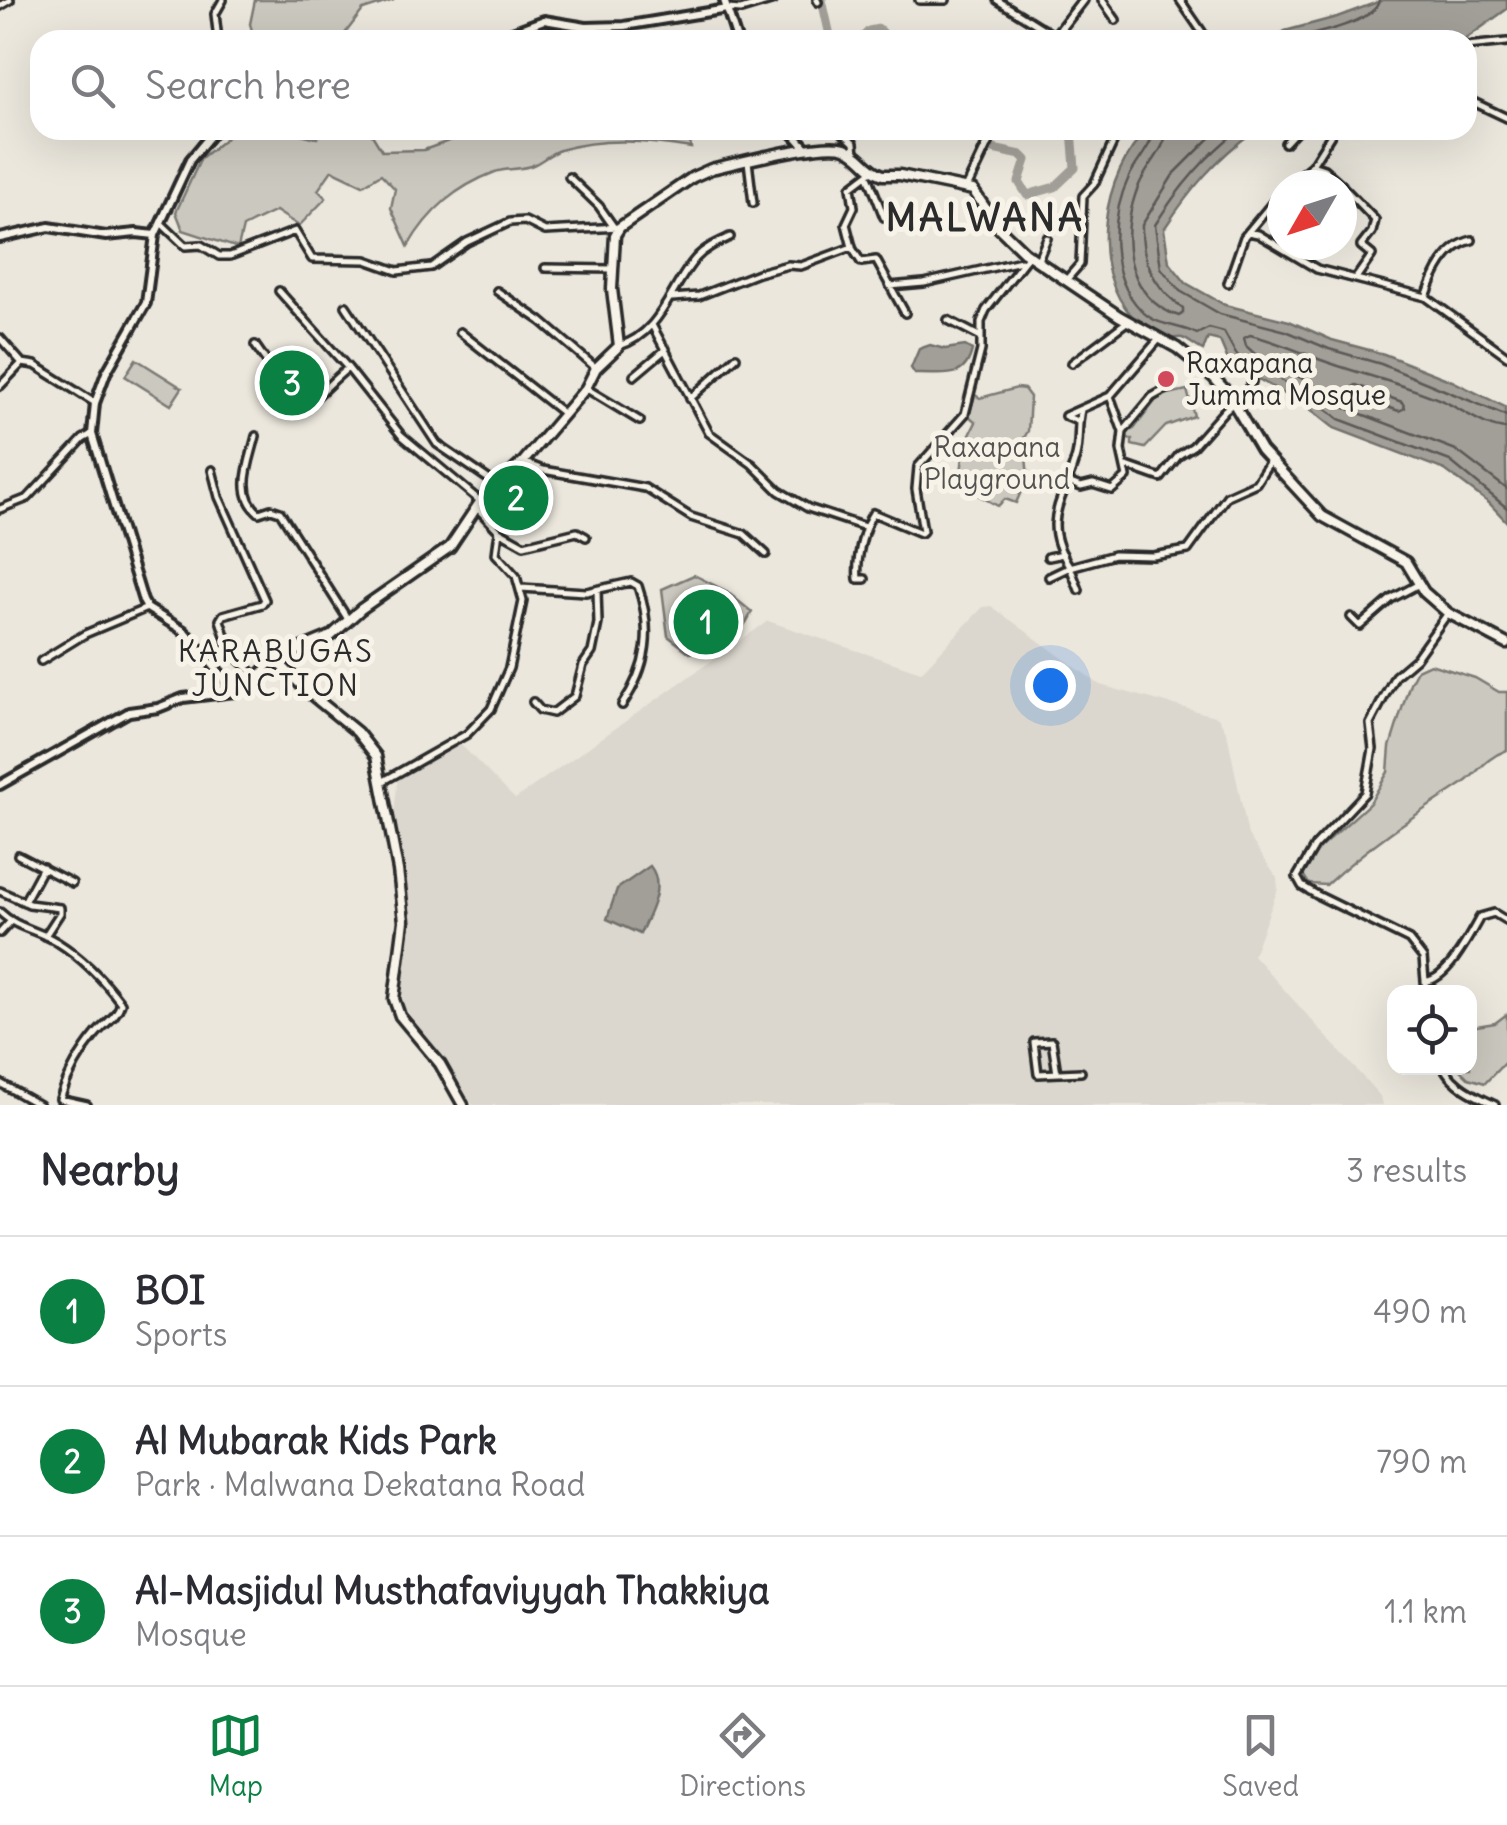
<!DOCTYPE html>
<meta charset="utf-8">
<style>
body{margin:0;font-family:Delius,sans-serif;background:#f2f2f3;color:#2b2b33}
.controls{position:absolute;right:30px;bottom:30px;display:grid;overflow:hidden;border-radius:20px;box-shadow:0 10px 40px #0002}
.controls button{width:90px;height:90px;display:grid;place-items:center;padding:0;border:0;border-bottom:2px solid #e1e1e2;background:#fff;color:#2b2b33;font:50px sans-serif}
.compass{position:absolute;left:1267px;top:170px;width:90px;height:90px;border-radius:50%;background:#fff;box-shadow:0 10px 40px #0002;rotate:231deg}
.you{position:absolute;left:1050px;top:685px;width:35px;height:35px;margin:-25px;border:8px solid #fff;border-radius:50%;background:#1a73e8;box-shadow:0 0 0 15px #1a73e833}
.badge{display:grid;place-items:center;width:65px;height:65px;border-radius:50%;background:#0b8043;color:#fff;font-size:32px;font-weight:700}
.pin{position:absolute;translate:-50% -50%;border:5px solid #fff;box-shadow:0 2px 10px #0006}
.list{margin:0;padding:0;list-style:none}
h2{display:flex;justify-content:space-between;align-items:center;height:130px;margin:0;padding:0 40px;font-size:42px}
h2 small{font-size:32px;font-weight:400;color:#7c7c81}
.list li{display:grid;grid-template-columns:65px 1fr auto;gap:30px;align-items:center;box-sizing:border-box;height:150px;padding:0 40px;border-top:2px solid #e1e1e2}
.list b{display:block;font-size:38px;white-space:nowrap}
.list p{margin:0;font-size:32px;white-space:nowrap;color:#7c7c81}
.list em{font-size:32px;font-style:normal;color:#7c7c81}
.icon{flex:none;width:55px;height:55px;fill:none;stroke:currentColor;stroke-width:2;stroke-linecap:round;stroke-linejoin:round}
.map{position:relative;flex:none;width:1507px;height:1105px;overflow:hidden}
.search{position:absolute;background:#fff;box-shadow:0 10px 40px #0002;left:30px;right:30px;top:30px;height:110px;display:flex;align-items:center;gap:25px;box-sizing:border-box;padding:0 35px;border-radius:30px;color:#7c7c81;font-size:38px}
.sheet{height:580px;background:#fff}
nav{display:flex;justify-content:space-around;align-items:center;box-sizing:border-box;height:140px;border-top:2px solid #e1e1e2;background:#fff;font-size:28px;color:#7c7c81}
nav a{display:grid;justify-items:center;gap:5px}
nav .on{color:#0b8043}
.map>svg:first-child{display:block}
</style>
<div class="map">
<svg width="1507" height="1105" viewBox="0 0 1507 1105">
<rect width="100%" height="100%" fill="#ebe7dd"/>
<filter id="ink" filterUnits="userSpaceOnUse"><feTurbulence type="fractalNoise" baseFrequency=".01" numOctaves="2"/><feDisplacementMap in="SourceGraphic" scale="20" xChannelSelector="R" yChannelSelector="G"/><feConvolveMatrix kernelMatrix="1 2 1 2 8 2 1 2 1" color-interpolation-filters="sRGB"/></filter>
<g filter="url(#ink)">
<path fill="#dbd7ce" d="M991,606l109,79 118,32 9,16 21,102 29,43 1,11 -25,66 127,141 2,9h-909l-70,-100 -1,-24 7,-43 -5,-63 -10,-61 4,-39 58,-35 59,59 253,-178 153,51 62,-65z"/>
<path fill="#cbc8bf" stroke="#7b7a75" stroke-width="2.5" d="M255,0h139l-31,10 -23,30h-85l-5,-16z
M236,130h49l32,8 7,-8h45l13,21 42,-1 55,-20h209l3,18c-43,-7 -88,-11 -131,2 -10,3 -17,11 -27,15 -11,5 -26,3 -38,7 -39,15 -66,38 -87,74l-17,-38 4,-19 -14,-15 -18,11 -31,-15 -14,20 8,8 -27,28 -23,-15 -33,16 -5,21 -55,-18 -7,-18 25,-54z
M136,359l46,29 -11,17 -46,-29z
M1017,388l7,1 6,8 -2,34 -4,7 4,38 -12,27 -11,-4 -7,7 -29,-16 1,-12 -9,-4 3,-28 12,-24 -7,-6 6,-21 5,3z
M1187,390l7,26 -28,10 -21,22 -13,-3v-6h-7v-7l9,-3 25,-33z
M522,477l14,4 -4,19 -17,20 -17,-23z
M694,575l32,16 26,21c-14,29 -31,36 -62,41l-22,-17 -6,-47z
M1430,664l45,14 24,14h8v58c-26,10 -28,24 -49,37 -46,30 -91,60 -132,98l-17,-1 -7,-11 10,-18 58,-52 18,-31 2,-25 20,-64 7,-13z
M1507,1014v46l-22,23 -17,-5 -10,-10h12v-41l25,-4z"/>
<path fill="#a29f98" stroke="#72716c" stroke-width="2.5" d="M1383,0h124v9l-43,31h-193l14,-9 52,-14z
M1148,130h107c-40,30 -63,57 -91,99l5,33 17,21 39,22 64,16 43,19 52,14 68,27 53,26 2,115 -18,-19 -44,-33 -111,-42 -25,-20 -49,-28 -16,-5 -16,-15 -8,-19 -12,-3 -5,12c-7,-3 -14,-10 -21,-12 -5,-1 -11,2 -16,0 -7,-3 -26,-13 -32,-20 -48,-49 -32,-145 14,-188z
M930,345l15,4 20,-3 7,4c-7,32 -29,23 -57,24l-4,-6 8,-19z
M650,866c16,20 -1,48 -10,68l-33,-15 10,-30z"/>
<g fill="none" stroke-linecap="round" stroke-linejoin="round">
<path stroke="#5b5957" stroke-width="2.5" d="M1290,40c22,-6 86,-17 89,-40
M1154,130c-2,16 -18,32 -25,47 -19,40 -21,99 12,133 15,17 38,14 56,24l12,-6 15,4 12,22 13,12 16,5 49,28 25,20 111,42 57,47
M1167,130c-2,20 -20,36 -28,55 -20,46 -15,114 40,131l4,-3v-5c-29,-20 -42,-48 -41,-83l31,-50 45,-45
M1239,130c-35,27 -61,58 -84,95l6,43 19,23 40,23 66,17 43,18 52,15 126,52
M1356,385l46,17 3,6 -6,3 -46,-16 -3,-6z
M1507,429c-22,-1 -44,-19 -64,-28 -39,-17 -80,-26 -119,-40 -25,-9 -48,-20 -74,-26l-6,3 2,8 9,8 65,34 26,20 110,42 51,39"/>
<path stroke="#a29f98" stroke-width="9" d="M822,0l9,40
M860,40l9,-9 10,-2 11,11
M966,130l27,19 28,6 5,5 -7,22 8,13 28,-8 20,-19 -3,-38"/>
<g stroke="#2b2b2b" stroke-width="12">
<path id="minor" d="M817,0l1,2
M919,0h27
M997,0l58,36
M1102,0l14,20
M1180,0l22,32
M0,6l10,-6
M727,9l14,1 33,-10
M218,40l-3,-26 8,-14
M1467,46l40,-4
M1467,99l40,19
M840,130l14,13 1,10
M1285,143l12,-13
M748,161l5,42
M1312,165l22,-35
M868,176l16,41
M569,177l30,29 14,20
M1288,185l24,-20 12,4 18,16
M1342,186l33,34 -3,12 -11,14 11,9 -16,23
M161,223l24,23 16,-1 18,11h11l65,-25 17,28 54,1 31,11 34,-4 36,-25 43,-20 15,-1 20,10 75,-4
M1248,232l10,2 59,35 109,28c8,-23 20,-51 46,-57
M852,248l9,14 15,-2 29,53
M1038,260l9,-22
M545,268l67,1
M1067,279l13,-15 3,-68 11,-12 25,-54
M1228,283l16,-46 38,-46
M890,286l34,-3 97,-22
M279,291l69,77 53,67 79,66
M497,291l44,30 55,47
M1426,297l81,59
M672,298l27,-2 59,-23 30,-8 13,1 51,-19 -6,-23 8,-17 -3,-20 21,-16
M346,306l91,138 60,41
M948,320l31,16
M652,325l57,108 43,31 27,27 29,17 57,19
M460,332l104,82
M0,338l22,25
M255,345l14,20 -1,16 31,28c15,-7 33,-29 49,-41
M619,346c43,-13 51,-59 77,-88 9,-10 21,-15 34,-21
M1072,363l56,-42
M634,376l32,-27
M0,386l22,-23 13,2 60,38
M587,389l53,32
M690,399l46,-42
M1081,410c-4,15 -1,31 -5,46 -12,46 -37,64 -6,111l44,-12 39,1 35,-6 39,-54 29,-13 14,-22
M1077,421l-12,-5 45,-20 50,-58
M1123,432l29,-35 18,-10
M256,436c-6,26 -21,57 3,77l12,-4 9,3 69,109
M523,462l20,8 102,18 46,29 53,17 22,20
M1127,466l34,12 18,-23 14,-9 32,-36 22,-18 5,-10
M212,470l7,27 46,103 -3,4 -39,11 -3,5 10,31 26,25
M1068,482l13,5 12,-3 19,6 15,-13 -6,-27 2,-18 -13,-36
M0,509l28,-11 55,-59 9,-5
M499,531l25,14 53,-13 9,5
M1048,557l15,-3
M1049,577l21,-10 9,23
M865,579h-7c-2,-19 5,-51 15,-66l48,20 2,-2 -7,-42 2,-22 47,-53 16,-64v-28l5,-12 43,-55
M521,588l65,4 45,-10 7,4c15,44 10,81 -16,119
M1351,617l9,9 31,-27 28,-15
M41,661l44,-27 62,-26
M533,702l7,8 13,3 22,-17 8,-31 9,-13 6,-29 -1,-33
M382,782l85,-48 24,-25 18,-41 14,-67 -7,-25 -20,-22 3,-23 -22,-23
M18,855l54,28
M0,891l29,13 31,4v5l-15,23
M24,902l19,-35
M0,912c16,16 38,18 57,30 27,17 46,37 64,61 -4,14 -16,20 -25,31 -16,19 -28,41 -36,65l27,6
M0,933l10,-11
M1426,981c21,-1 44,-46 54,-64l14,-4 13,8
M1426,992l-3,-34 -14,-18 -92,-45 -15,-9 -5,-9 18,-31 50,-53 8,-44 -3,-25 25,-48 21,-18 32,-45
M1444,1068c11,19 32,28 51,37
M1057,1073l-5,-32 -18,1 4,32 43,-2
M0,1083l39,22"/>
</g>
<g stroke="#2b2b2b" stroke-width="14">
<path id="tertiary" d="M724,0l13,40
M491,40l53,-20 42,7 38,-1 103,-17
M1052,40l31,-40
M215,130l-25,30 -35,75 -9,68 -40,70 -11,30 -3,31 51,167 4,7 37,23 52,61 12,-6 27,-27
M790,130l16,18
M967,187l27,-57
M0,238l49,-11 57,9 30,-3 19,2
M0,785l129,-73 29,-4 25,-10 52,-6"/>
</g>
<g stroke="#2b2b2b" stroke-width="15">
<path id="secondary" d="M463,1105l-23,-41 -40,-48 -6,-17 10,-78 -6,-51 -22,-114 -19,-24 -49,-40 -33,-33 56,-23 30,-27 89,-62 30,-45 43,-40 63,-74 10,-20 23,-22 -7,-57 3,-54 5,-8 73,-50 18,-8c26,-6 113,-29 134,-21 16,6 22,22 38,27h17l73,15 26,38 25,24 95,64 58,32 36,29 14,15 34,58 61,66 84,46 18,30 24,21 59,31"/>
</g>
<use href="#minor" stroke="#f7f3e8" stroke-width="5"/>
<use href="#tertiary" stroke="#f7f3e8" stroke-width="6"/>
<use href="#secondary" stroke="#f7f3e8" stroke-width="8"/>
</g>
</g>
<circle fill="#d1495b" stroke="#f7f3e8" stroke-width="4" cx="1166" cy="379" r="10"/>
<g text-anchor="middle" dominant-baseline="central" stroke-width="10" stroke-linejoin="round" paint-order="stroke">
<g font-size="28" fill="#2b2b2b" stroke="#f7f3e8" text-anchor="start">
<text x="1186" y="363">Raxapana<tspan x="1186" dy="32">Jumma Mosque</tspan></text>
</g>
<g font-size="28" fill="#535250" stroke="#f7f3e8">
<text x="997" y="447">Raxapana<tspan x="997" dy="32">Playground</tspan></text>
</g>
<g font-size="30" letter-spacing="2.5" fill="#2b2b2b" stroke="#f7f3e8">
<text x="276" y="651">KARABUGAS<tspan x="276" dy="34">JUNCTION</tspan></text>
</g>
<g font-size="38" font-weight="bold" letter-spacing="2.5" fill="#2b2b2b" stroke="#f7f3e8">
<text x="985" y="217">MALWANA</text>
</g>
</g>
</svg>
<div class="controls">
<button><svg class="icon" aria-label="locate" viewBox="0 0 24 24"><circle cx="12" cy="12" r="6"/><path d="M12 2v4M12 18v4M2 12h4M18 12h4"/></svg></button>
</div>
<svg class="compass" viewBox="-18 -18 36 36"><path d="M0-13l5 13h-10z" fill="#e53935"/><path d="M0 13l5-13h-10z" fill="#7c7c81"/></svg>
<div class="you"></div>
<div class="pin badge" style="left:706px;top:622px">1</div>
<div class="pin badge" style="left:516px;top:498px">2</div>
<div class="pin badge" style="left:292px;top:383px">3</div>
<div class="search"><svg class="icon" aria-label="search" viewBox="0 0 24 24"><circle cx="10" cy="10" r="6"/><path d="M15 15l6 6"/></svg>Search here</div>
</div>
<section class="sheet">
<h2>Nearby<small>3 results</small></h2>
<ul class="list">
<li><span class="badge">1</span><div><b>BOI</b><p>Sports</p></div><em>490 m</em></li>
<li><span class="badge">2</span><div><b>Al Mubarak Kids Park</b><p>Park · Malwana Dekatana Road</p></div><em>790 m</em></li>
<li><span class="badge">3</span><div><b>Al-Masjidul Musthafaviyyah Thakkiya</b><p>Mosque</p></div><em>1.1 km</em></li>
</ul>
</section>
<nav>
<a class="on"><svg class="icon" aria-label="map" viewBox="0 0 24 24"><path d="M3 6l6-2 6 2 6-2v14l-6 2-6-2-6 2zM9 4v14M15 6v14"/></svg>Map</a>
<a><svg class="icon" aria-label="directions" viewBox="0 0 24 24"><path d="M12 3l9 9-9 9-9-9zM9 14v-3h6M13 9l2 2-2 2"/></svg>Directions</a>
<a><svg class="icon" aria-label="saved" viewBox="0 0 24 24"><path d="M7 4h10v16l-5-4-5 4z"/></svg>Saved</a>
</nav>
